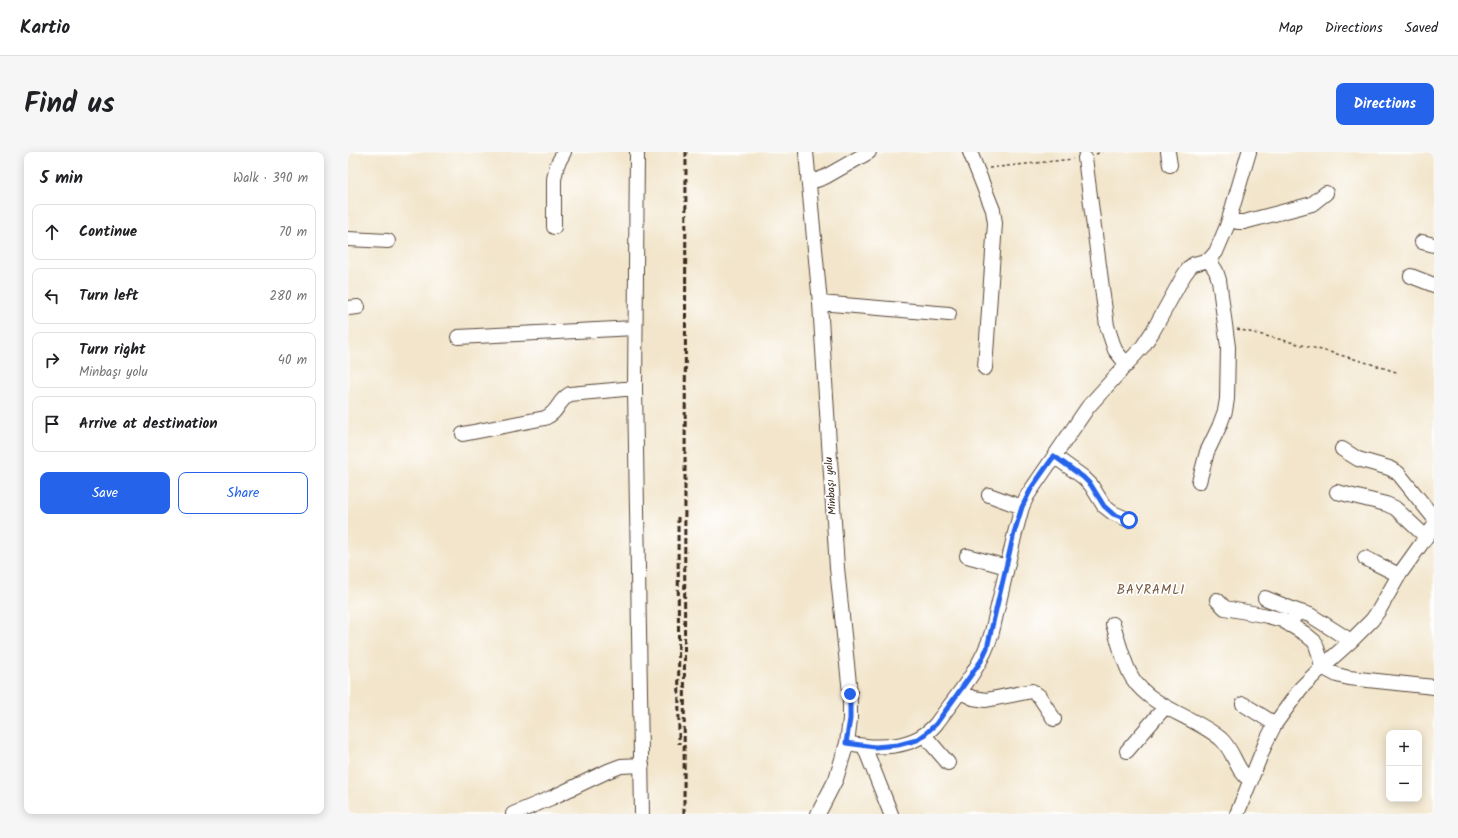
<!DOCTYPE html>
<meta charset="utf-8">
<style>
body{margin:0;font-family:Kalam,sans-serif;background:#f6f6f6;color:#202124}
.controls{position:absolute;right:12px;bottom:12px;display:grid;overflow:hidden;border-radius:8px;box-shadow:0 2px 10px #0003}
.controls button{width:36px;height:36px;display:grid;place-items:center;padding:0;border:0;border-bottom:1px solid #e0e0e0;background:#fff;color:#202124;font:20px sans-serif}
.stop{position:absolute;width:12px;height:12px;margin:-9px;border:3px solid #2563eb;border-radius:50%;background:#fff}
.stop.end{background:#2563eb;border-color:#fff;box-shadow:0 1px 4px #0008}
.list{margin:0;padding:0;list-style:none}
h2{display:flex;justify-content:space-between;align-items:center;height:52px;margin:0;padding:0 16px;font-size:17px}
h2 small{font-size:13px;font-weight:400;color:#757577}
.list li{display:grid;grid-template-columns:26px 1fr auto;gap:12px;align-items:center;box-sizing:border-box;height:56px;margin:0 8px 8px;padding:0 8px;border:1px solid #e0e0e0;border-radius:8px}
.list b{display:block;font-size:15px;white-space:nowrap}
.list p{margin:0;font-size:13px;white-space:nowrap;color:#757577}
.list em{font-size:13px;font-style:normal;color:#757577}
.actions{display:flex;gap:8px;padding:12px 16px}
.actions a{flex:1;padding:9px 0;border:1px solid #2563eb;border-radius:8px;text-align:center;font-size:14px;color:#2563eb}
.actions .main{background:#2563eb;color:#fff}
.icon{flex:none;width:22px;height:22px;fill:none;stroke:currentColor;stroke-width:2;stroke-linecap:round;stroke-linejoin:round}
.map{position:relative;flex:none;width:1086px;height:662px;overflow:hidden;border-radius:8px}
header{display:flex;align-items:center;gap:24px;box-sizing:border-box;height:56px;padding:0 20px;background:#fff;border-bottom:1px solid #e0e0e0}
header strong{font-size:19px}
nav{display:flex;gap:22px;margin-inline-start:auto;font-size:14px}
.intro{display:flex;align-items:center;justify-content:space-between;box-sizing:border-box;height:96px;padding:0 24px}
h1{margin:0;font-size:28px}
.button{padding:10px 18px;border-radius:8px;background:#2563eb;color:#fff;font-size:14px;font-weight:700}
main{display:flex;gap:24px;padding:0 24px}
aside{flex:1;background:#fff;border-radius:8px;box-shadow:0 2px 10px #0003}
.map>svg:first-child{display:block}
</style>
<header>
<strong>Kartio</strong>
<nav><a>Map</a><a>Directions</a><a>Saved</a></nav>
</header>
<div class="intro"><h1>Find us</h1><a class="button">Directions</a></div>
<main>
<aside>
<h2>5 min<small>Walk · 390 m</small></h2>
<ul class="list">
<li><svg class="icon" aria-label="ahead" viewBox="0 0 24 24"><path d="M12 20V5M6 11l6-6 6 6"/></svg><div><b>Continue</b></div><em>70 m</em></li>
<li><svg class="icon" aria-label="left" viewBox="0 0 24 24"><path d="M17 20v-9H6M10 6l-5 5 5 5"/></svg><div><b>Turn left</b></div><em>280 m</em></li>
<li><svg class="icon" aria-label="right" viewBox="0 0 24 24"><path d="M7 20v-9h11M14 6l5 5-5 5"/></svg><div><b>Turn right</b><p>Minbaşı yolu</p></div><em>40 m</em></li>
<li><svg class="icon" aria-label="arrive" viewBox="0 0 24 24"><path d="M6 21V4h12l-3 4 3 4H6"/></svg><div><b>Arrive at destination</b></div></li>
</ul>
<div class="actions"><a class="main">Save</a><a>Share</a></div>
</aside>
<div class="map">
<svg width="1086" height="662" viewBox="0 0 1086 662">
<rect width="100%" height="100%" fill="#fff"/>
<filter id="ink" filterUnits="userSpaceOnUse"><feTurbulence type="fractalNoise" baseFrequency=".025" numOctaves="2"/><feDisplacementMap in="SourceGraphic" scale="8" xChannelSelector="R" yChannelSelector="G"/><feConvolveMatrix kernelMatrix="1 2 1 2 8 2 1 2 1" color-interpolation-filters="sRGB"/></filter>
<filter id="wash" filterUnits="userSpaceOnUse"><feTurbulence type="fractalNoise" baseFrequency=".012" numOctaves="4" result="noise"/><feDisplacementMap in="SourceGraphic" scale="16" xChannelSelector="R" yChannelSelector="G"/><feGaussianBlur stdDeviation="0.9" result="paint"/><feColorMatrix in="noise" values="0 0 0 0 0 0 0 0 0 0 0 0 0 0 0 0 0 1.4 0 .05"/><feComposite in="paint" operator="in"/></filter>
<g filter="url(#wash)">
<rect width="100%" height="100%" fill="#f2e5cb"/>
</g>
<g filter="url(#ink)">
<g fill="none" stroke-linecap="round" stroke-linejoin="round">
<g stroke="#564638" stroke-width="16">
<path id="minor" d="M289,0l-2,236 7,426
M458,0l14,151 17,265 13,125v26l-3,24 -11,36 -18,35
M622,0l23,58 2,13 -10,145
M820,0l2,13
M737,6l22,168 8,24 12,15
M460,28h9l8,-3 44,-25
M881,68l9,2h6l68,-18 14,-11
M206,75v-48l3,-14 7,-13
M0,87l40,2
M1074,90l12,3
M1063,124l23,9
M472,151l129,11
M0,156l10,-1
M110,185l177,-9
M115,282l82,-16c14,-6 12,-17 25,-24l65,-6
M994,297l16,10 31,9 9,5 36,45
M706,304l29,21 8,8 13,21 9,7 16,7
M851,330l8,-30 12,-25 6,-16 2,-12 1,-52 -9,-67 -3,-9 -7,-11
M989,340l49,12 9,4 31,29
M641,343l33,12
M619,404l40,11
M1017,406l34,17
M917,446l32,13
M869,448l8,8 43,8 14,4 22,13 11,9 4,12 3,13 15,8 12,3 85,9
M765,472c5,16 11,41 20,55 19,29 63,38 88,60 14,13 14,31 30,42
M942,473l7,-14 13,4 41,26
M612,540l13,6 13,2 46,-9 7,5 15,23
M895,552l32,20
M576,583l24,28
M499,591c29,6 67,7 89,-19 21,-29 46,-57 56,-92l23,-99 7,-26 5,-11 61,-89 55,-61 10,-15 31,-56 6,-8 4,-3 15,-4 7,-8 11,-26 22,-74
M516,594l27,68
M779,599l38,-44
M165,662l38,-16 57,-27 13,-5 21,-1
M889,662l29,-72 9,-18 26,-36 21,-21 29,-26 21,-21 7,-10 20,-35 35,-49"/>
</g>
<path stroke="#564638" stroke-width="1.5" stroke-dasharray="3 3" stroke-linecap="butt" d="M748,2l6,-2
M641,16l84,-9
M889,177c54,13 109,26 162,44"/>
<use href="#minor" stroke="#fff" stroke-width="14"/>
<path stroke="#3b2a1e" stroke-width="3" stroke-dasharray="6 3" stroke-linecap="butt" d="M330,365l1,227
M336,662l2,-662"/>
</g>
</g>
<g fill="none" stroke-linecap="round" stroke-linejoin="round" filter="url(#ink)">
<path stroke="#2563eb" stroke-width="5" d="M502,542v25l-4,24 29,4 23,-2 19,-5 7,-5 12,-11 45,-63 6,-13 27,-115 8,-26 10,-20 22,-31 29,21 8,8 13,21 9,8 16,6"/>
</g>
<g text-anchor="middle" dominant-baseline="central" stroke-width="3.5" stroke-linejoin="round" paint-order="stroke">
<g font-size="11" fill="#3b2a1e" stroke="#fff">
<text transform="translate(483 334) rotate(-94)">Minbaşı yolu</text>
</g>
<g font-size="13" letter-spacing="1" fill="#745840" stroke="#fff">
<text x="803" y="438">BAYRAMLI</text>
</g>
</g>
</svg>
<div class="controls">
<button>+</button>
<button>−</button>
</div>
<div class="stop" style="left:781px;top:368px"></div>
<div class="stop end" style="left:502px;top:542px"></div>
</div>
</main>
